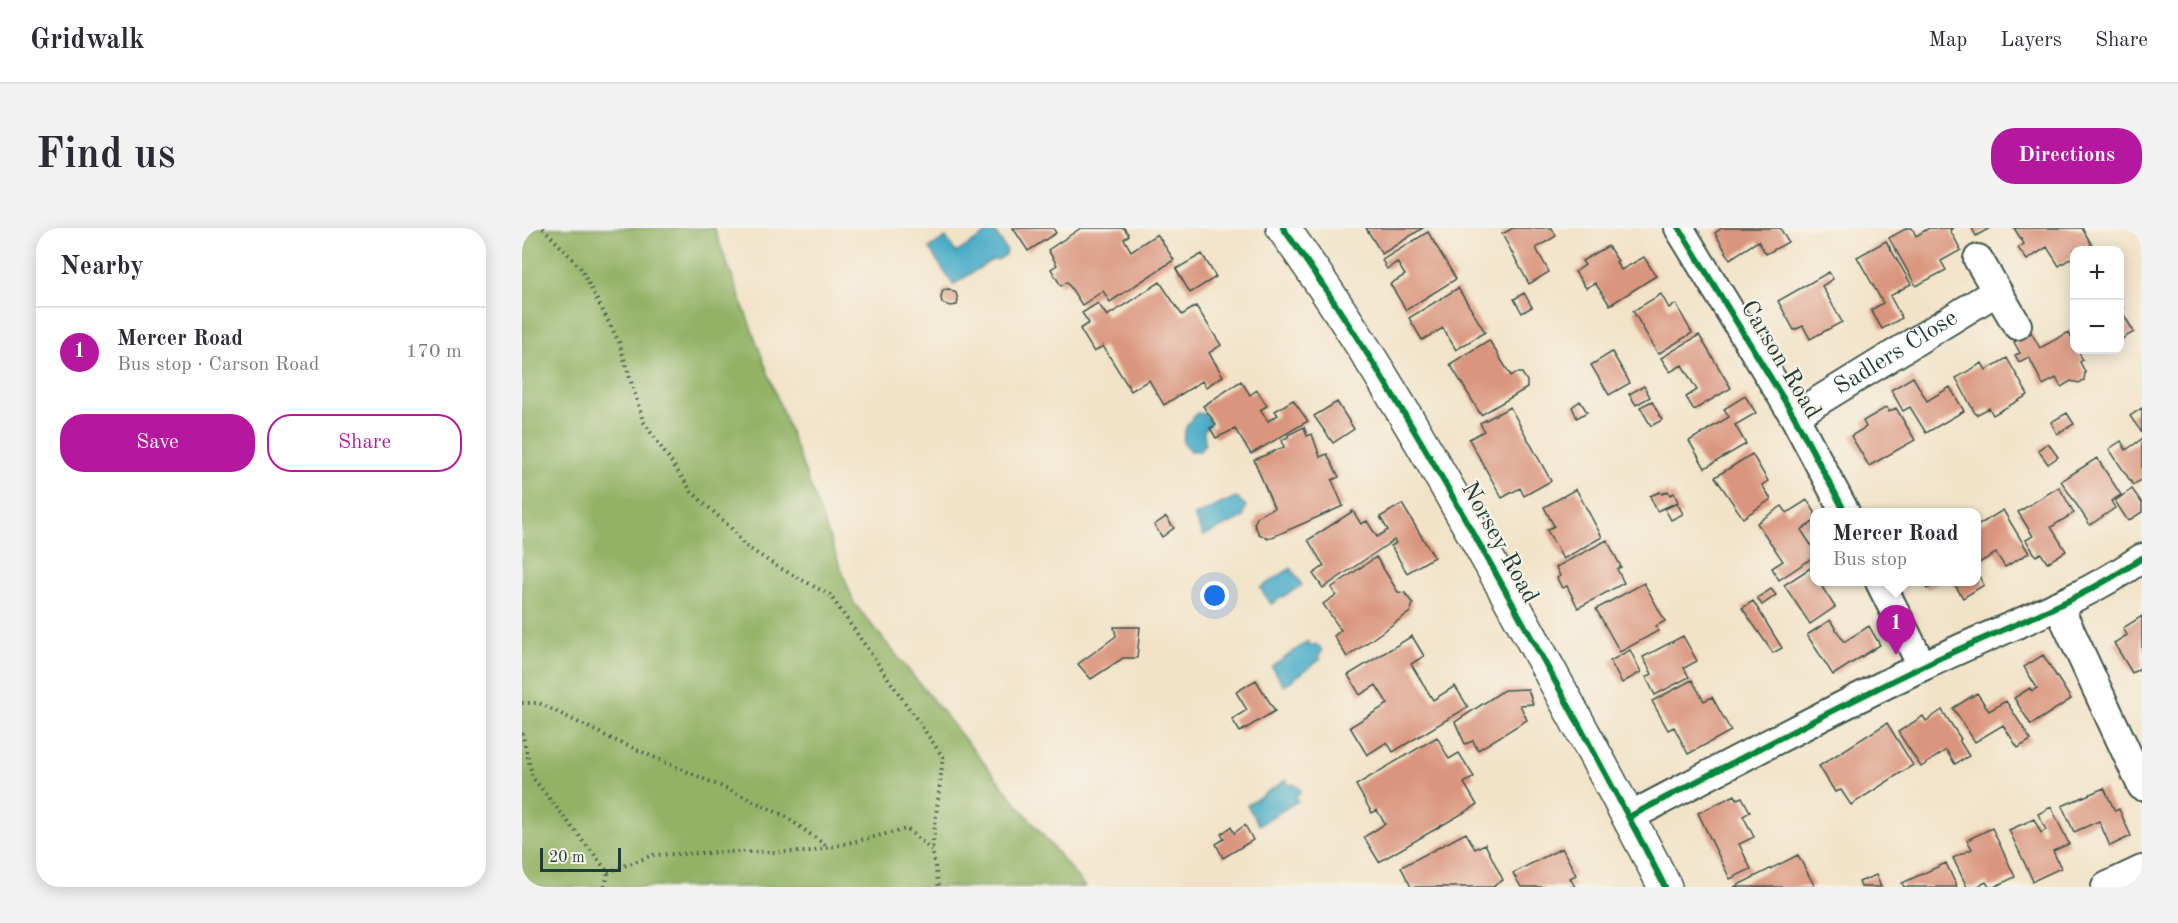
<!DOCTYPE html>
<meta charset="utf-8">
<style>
body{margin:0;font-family:"Old Standard TT",serif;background:#f2f2f3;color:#2b2b33}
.controls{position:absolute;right:18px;top:18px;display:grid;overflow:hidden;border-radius:12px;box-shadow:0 3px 15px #0003}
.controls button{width:54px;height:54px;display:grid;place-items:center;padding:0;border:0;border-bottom:2px solid #e1e1e2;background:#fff;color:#2b2b33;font:30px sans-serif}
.scale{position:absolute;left:18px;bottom:15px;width:81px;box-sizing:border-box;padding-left:6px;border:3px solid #1f3d34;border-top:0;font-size:16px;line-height:21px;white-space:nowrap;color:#1f3d34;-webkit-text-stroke:4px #f7f3e8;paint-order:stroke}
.you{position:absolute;left:693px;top:368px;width:21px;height:21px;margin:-15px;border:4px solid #fff;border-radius:50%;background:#1a73e8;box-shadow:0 0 0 9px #1a73e833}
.badge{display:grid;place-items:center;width:39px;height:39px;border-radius:50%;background:#b5179e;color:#fff;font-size:20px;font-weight:700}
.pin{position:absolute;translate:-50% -50px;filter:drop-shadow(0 2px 3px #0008)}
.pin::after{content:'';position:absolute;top:32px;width:21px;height:18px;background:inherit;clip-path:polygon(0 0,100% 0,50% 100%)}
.popup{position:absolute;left:1288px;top:280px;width:171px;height:78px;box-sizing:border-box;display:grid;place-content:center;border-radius:12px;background:#fff;filter:drop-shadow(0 2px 4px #0005);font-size:20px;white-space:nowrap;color:#7c7c81}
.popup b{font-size:22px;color:#2b2b33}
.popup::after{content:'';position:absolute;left:50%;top:100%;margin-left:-12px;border:12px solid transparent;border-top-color:#fff}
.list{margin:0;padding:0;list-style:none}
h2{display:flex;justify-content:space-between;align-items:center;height:78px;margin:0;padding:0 24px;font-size:26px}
h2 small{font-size:20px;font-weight:400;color:#7c7c81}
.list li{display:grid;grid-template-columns:39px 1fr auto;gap:18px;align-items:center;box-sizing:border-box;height:90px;padding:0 24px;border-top:2px solid #e1e1e2}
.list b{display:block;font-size:22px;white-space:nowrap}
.list p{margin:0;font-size:20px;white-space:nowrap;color:#7c7c81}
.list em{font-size:20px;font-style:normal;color:#7c7c81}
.actions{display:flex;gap:12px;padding:18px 24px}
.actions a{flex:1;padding:14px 0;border:2px solid #b5179e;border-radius:24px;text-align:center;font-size:21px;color:#b5179e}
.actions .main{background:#b5179e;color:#fff}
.map{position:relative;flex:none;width:1620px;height:659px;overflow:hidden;border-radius:24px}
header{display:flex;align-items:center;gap:36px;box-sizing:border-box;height:84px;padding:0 30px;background:#fff;border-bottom:2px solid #e1e1e2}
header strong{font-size:28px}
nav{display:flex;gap:33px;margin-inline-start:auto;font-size:21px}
.intro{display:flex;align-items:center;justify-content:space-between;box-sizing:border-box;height:144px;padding:0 36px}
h1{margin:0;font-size:42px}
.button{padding:15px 27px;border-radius:24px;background:#b5179e;color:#fff;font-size:21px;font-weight:700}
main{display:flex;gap:36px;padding:0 36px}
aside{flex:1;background:#fff;border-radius:24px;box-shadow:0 3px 15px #0003}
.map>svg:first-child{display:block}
</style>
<header>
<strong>Gridwalk</strong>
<nav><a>Map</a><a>Layers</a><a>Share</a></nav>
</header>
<div class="intro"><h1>Find us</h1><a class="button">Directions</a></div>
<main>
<aside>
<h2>Nearby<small></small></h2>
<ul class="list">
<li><span class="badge">1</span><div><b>Mercer Road</b><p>Bus stop · Carson Road</p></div><em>170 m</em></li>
</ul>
<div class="actions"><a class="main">Save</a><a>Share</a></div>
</aside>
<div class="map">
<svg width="1620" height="659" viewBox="0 0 1620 659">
<rect width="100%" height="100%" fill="#f7f3e8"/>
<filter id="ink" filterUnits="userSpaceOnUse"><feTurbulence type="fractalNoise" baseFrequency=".0167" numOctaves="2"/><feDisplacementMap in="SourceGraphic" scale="12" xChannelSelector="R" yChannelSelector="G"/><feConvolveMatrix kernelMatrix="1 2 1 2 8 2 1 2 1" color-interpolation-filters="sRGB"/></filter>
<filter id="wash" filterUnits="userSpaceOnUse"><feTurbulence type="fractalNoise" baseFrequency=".008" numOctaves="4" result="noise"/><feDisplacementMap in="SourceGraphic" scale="24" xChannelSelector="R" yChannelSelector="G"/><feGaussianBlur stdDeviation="1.35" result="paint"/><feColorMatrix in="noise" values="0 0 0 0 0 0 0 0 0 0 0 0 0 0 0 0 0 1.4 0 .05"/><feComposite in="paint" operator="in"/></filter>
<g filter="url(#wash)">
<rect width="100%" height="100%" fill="#f2e3c8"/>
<path fill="#93b266" stroke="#59784d" stroke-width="1.5" d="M0,0h192l140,375 231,284h-563z"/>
<path fill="#48acc8" stroke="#34747e" stroke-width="1.5" d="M471,1l14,22c-3,7 -7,10 -15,9l-39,25 -24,-37 17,-11 10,16z
M676,185l6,1 5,5 1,6 -6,5 1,13 -5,8h-10l-7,-8c1,-14 4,-21 15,-30z
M714,269l10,9 -1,5 -2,2 1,4 -41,19 -9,-20z
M769,340l11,17 -31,19 -11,-16z
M786,413l3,5 4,-2 4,2 3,5 -4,6 3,2 -37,27 -12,-19z
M764,552l3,5 5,-1 6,5 -1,5 -4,3 3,4 -39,24 -12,-20z"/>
<g id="blocks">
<path fill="#da957e" d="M491,0h40l3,5 -28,18z
M559,0h43l5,7 -5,4 7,12 26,-17 17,26 -64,42 -7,-11 -21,14 -15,-23 -6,4 -10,-17 6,-4 -9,-15z
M844,0h57l-41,26z
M991,0h39l4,8 -20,12 13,24 -20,12 -27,-50z
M1200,0h58l8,14 -22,12 -8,-13 -28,18 -15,-26z
M1385,0h5l4,8 13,-8h25l-4,2 11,20 -20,11 5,9 -30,16 -27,-48z
M1450,0h18l-14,8z
M1492,0h68l10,17 -9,5h-9v6l-15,10 -12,-19 -20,13 -9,-12 6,-4z
M906,4l28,47 -50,31 -16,-26 15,-9 -8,-13 -10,7 -5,-9z
M1364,13l25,43 -21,12 12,22 -20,11 -11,-19 12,-7 -26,-46z
M1086,18l10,15 -2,1 5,8 23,-13 12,19 -46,29 -15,-22 -9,5 -11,-16 10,-7 -3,-4z
M680,26l14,23 -26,16 -14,-24z
M1307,44l4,7 -11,7 20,36 -32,17 -7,-13 -9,4 -16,-29z
M638,54l22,33 14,-9 25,39 -12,8 14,23 -17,11 -4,-6 -38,24 -15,-25 -18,11 -28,-45 -9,6 -14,-23 9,-6 -7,-10 16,-10 9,13z
M936,60l27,44 -29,18 -13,-22 -21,12 -13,-22z
M427,61l7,4 2,7 -1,5 -7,1 -8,-3 -1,-6 2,-7z
M1002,65l8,14 -10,6 -8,-14z
M1139,66l8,14 7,-4 16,29 -34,21 -25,-43z
M1598,73l4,7 -3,2 13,22 -14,8z
M1509,104l9,16 29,-16 3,6 2,-1v13l9,1 -4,2 4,7 -3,2 5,10 -1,8 -5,3 -8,-2 -10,6 -5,-9 -13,7 -14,-28 -10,5 -4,-7 5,-2 -6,-11z
M1177,107l32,53 -37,22 -8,-13 11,-7 -15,-25 -12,7 -9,-14z
M967,112l22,36 5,-3h6l5,8v7l-46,27 -31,-51z
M1090,124l18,31 -21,12 -18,-30z
M1485,130l21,37 -35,20 -4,-7 -13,7 -20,-37 26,-15 4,7z
M1391,149l14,24 23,-14 14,24 -38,22 -16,-26 -7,4 -12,-21z
M719,153l9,14 7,-5 10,16 -7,4 8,11 10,-6 -3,-4 18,-11 15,21 -57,33 -16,-25 -19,9 -6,-10 6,-3 -13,-19z
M1122,158l6,11 -14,8 -7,-11z
M1223,168l11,17 -21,12 11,19 -41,24 -16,-27 40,-24 -5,-8z
M1058,173l7,11 -10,6 -5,-11z
M1130,173l10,19 -11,6 -11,-19z
M815,174l17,27 -21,14 -19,-27z
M988,179l41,74 -27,15 -4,-8 -18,10 -33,-59 15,-8 -4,-8z
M1365,179l2,5 7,-4 19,32 -46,26 -18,-30 15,-9 -3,-6z
M1620,180v25l-12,-17z
M1545,185l7,11 -17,10 -6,-12z
M782,199l3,9 5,-2 8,23 7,-3 12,23 -7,3 11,26 -75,33 -9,-5 -5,-10 4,-8 16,-8 -20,-48 30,-13 -2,-7 6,-3v-2z
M1620,211v40l-9,6 -24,-36 12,-8 5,9z
M1526,215l10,14 -10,7 -10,-14z
M1230,226l16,27 -6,4 9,14 -28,19 -28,-41z
M1575,230l24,37 -10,6 4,7 -25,17 -29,-44z
M1537,259l15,26 -23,14 15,24 -19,12 -6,-10 -5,3 -10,-16 7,-4 -15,-24z
M1054,261l26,48 -39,22 -16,-29 7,-4 -10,-19z
M1610,261l10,14v9l-14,9 -13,-20z
M1146,263l2,4 4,-2 4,9 -21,9 -7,-15 10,-4 2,2z
M1285,272l8,12v9l-14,9 14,21v5l-36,24 -7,-12 11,-7 -26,-38 25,-17 5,7z
M1155,275l6,11 -12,6 -6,-11z
M880,276l32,53 -27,16 -16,-27 5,-3 -2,-3 -71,48 -10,-14 11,-8 -16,-26 45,-29 8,13 6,-3 10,16 11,-7 -8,-13z
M1481,282l26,43 -24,14 -9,-14 -19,11v-38z
M644,289l8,11 -12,9 -8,-12z
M1085,312l14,27 -4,2 7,14 -46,25 -11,-22 -5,2 -5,-10 3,-2 -4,-9z
M854,329l22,35 7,1 8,11 -3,8 -63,45 -13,-21 7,-6 -18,-26 13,-9 -5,-7z
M1293,337v17h16l-9,5 13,20 -25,17 -26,-39z
M1455,345l7,12 -21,13 -10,-16h24z
M1401,354h17l-13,7z
M1122,355l21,38 -9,5 2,5 -38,21 -24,-43z
M1249,361l5,6 -14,10 -5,-7z
M1231,373l29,47 -9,5 -31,-45z
M1620,388v51l-10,6 -18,-30 13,-8 -4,-7z
M1308,392l14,22 25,-16 11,19 -47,30 -26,-40z
M592,399h26l-3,31h-14l-32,21 -13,-15 38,-28z
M890,408l12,20 -13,8 22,36 22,-14 13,21 -75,45 -6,-10 -20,13 -17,-28 38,-23 -12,-19 -16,10 -12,-20z
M1161,408l14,25 -13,7 5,9 -34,18 -9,-18 6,-3 -9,-17z
M1108,422l11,22 -19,11 -12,-22z
M1521,427l28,44 -40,26 -17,-27 16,-10 2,3 5,-3 -13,-21z
M734,452l19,31 -35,21 -8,-13 15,-9 -11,-18z
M1170,452l12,21 8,-4 19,34 -43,23 -14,-27 -6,3 -16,-29z
M1006,461l5,15 -13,1 7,15 -49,30 -5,-9 -8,3 -10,-22 49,-32z
M1455,465l12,18 17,-10 25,39 -13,8 -15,-23 -28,17 -22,-34z
M1420,482l19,29 -2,1 10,16 -14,8 -9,-14 -25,17 -23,-35 25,-16 3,5z
M1365,495l26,42 -62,40 -10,-15 -6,2 -16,-26z
M915,509l12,22 10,-6 15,24 -10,6 13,22 -98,57 -15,-25 21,-13 -8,-14 -5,3 -16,-28z
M1582,560l11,23 4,-2 12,27 -21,10 -11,-25 -25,11 -12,-26z
M1213,567l2,4 5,-2 8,15 -7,4 11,21 -15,7 12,25 -21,10 -32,-66z
M1529,579l18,37 -16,7 8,17 -28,13 -24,-51 25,-11 7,14 5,-3 -8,-16z
M723,597l8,15 -30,18 -7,-14 8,-5 -3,-5 10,-7 3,6z
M1470,600l23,49 -21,10h-5l-3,-5 -10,5h-9l-14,-29 19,-9 -5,-9z
M944,605l9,16 10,-5 18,36 -9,5 1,2h-84l-10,-20z
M1040,620l14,27 -6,3 5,9h-54l-8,-14z
M1276,627l17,32h-81z
M1424,635l11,24h-53l-2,-4z
M1354,647l5,12h-20l-2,-5z"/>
</g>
</g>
<g filter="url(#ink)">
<use href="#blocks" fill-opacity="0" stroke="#3f564a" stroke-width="1.5"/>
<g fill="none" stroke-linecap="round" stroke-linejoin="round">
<g stroke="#3f564a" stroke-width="32">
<g id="street">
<path d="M1157,0l115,188 51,96"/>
<path d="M1475,63l20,34"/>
<path id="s1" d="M1272,188l203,-125 -19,-32"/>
<path d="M1358,354l42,84"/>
<path d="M1536,377l84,181"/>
<path d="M1107,589c97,-51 194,-103 292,-150 73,-36 154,-62 221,-109"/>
<path d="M1584,659l36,-17"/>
</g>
</g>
<g stroke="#3f564a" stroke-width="36">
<path id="secondary" d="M761,0c89,124 165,258 238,391 49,89 98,178 144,268"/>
</g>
<path stroke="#3f564a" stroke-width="4" stroke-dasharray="1.5 4.5" stroke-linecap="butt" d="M21,0l37,39 39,75 24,79 49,71 39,36 13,17 34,22 52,28 113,162 -11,93
M0,475h17l73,36 131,57 42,20 43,31
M0,505l11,45 75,94 -3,15
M86,644l45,-17 71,-3h86l97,-23 25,21 7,37"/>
<use href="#street" stroke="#fff" stroke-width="28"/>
<use href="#secondary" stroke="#fff" stroke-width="33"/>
<g stroke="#f7f3e8" stroke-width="10">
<path id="cycleway" d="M761,0c89,124 165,258 238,391 49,89 98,178 144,268
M1157,0l115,188 51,96
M1107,589c97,-51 194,-103 292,-150 73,-36 154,-62 221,-109"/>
</g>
<use href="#cycleway" stroke="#00873e" stroke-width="6"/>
</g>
</g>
<g text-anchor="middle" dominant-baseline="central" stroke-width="4.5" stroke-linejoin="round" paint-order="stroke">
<g font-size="24" fill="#1f3d34" stroke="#f7f3e8">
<text stroke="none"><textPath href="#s1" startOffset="120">Sadlers Close</textPath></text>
<text transform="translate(1258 132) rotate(59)">Carson Road</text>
<text transform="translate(977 315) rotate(61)">Norsey Road</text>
</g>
</g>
</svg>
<div class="controls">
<button>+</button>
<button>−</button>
</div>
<div class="scale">20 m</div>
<div class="you"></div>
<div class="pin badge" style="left:1374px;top:427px">1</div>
<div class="popup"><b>Mercer Road</b>Bus stop</div>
</div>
</main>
